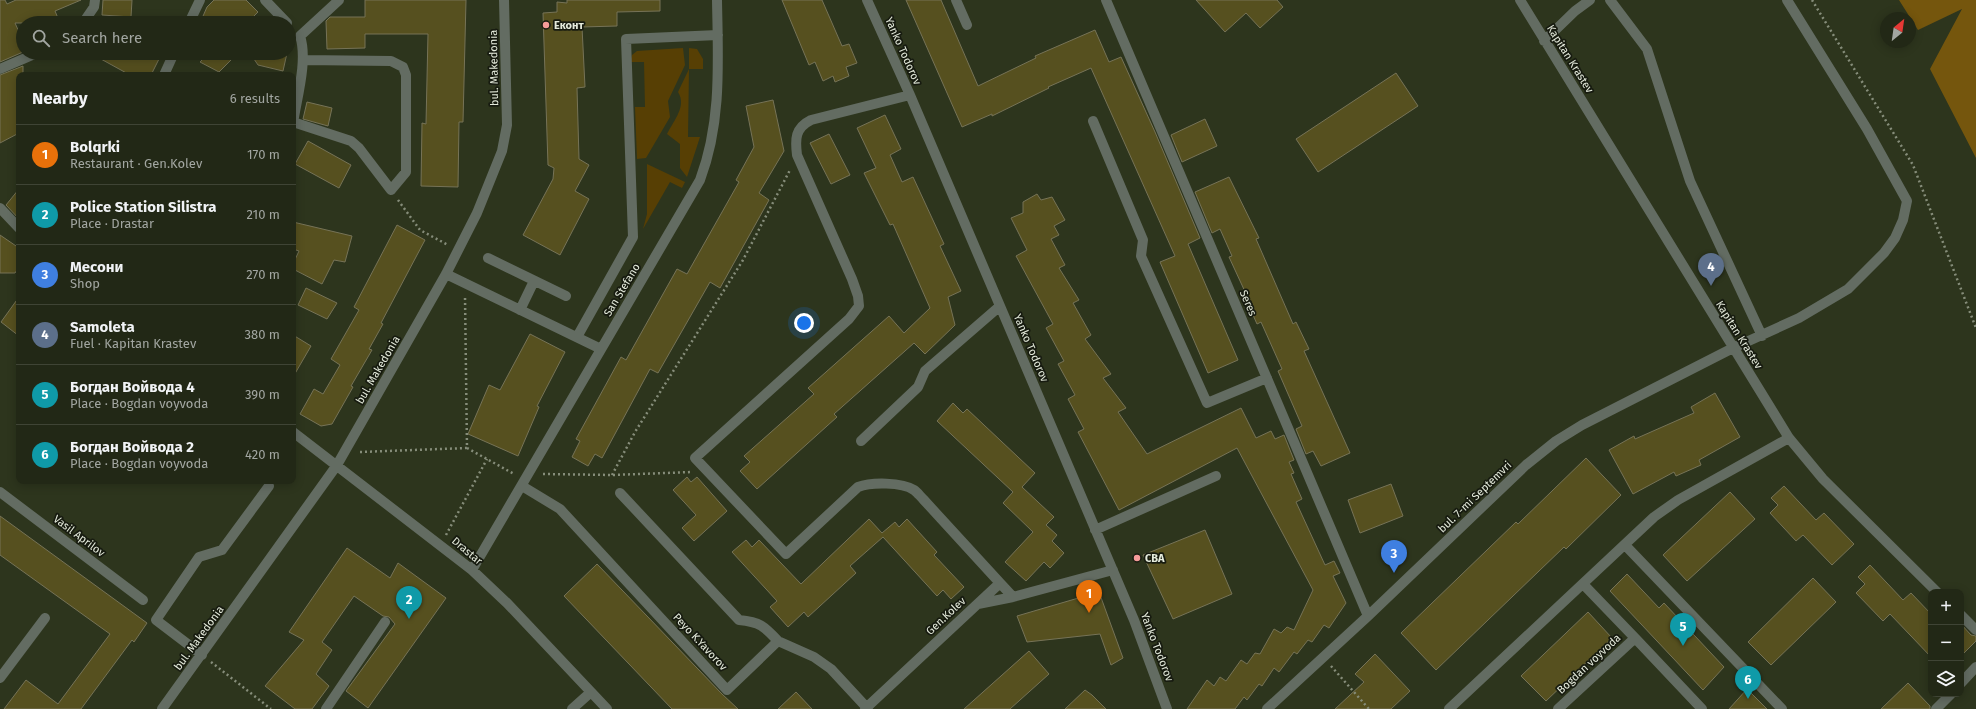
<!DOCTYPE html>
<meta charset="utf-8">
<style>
body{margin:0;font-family:"Fira Sans",sans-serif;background:#2a301f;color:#f1f3f6}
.controls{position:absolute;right:12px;bottom:12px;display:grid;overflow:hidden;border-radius:8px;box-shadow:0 2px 10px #0003}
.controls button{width:36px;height:36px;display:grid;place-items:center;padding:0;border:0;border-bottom:1px solid #3f4435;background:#222816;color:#f1f3f6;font:20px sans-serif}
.compass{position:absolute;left:1880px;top:12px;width:36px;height:36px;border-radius:50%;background:#222816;box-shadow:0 2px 10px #0003;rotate:29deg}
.you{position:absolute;left:804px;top:323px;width:14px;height:14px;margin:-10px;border:3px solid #fff;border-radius:50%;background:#1a73e8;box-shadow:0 0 0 6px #1a73e833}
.badge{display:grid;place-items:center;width:26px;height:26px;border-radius:50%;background:#f59b99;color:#fff;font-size:13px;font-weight:700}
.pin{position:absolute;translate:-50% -33px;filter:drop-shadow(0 1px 2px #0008)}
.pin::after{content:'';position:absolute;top:21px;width:14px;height:12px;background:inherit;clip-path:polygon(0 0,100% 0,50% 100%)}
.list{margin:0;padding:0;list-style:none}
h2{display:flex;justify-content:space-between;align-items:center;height:52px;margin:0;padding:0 16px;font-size:17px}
h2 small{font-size:13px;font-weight:400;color:#a2a6a1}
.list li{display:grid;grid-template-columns:26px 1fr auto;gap:12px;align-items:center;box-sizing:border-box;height:60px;padding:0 16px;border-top:1px solid #3f4435}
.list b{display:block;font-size:15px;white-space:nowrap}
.list p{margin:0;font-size:13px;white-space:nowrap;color:#a2a6a1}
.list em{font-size:13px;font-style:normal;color:#a2a6a1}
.icon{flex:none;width:22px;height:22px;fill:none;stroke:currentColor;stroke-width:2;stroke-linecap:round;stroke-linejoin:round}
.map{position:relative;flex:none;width:1976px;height:709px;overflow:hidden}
.search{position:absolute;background:#222816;box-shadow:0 2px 10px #0003;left:16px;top:16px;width:280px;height:44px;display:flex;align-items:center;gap:10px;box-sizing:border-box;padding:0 14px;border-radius:22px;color:#a2a6a1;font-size:15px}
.panel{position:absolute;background:#222816;box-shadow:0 2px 10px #0003;left:16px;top:72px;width:280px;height:412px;border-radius:8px}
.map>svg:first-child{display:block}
</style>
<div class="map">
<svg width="1976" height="709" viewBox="0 0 1976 709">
<rect width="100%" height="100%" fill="#2d351d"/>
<path fill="#573f04" d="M683,48l2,17 -17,36 2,16 -24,41 -9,1 -2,-52h10l-1,-45h-14l2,-7 5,-4z
M689,48l8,1 6,10v10h-14l-1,68h12l-13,40 -7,-9v-24l-13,-10c7,-14 20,-28 11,-42l11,-23z
M647,164l38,18 -3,6 -12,-6 -27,47 4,-15z"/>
<path fill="#75560d" d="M1899,0h77v158l-46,-89 32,-60 -44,21z"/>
<path fill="#56501f" stroke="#767357" d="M0,0h5l2,4 9,-4h65l-26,11 5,12h-45l8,18v11l-23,10z
M103,0h29l-1,17 -29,-2z
M214,0h32l12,12 -11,11h-47l7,-16z
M365,0h101l-3,122h-4l-1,65 -37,-1 1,-63 4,1 2,-90h-63v14l-38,1 -1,-28 4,-4h35z
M567,0h93v11l-43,1v14l-35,1 3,60 -8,1 2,71 10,6 -14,26 14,8 -29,56 -37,-20 30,-56 1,-11 -6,-3 -5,-152 14,-1v-10l10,1z
M782,0h40l20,46 7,-2 8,19 -11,4 3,9 -14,6 -2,-6 -10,5 -8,-19 -6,3z
M906,0h35l37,86 58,-28 -1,-2 60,-26 14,32 12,-5 34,75 45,106 -12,6 50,116 -30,13 -48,-111 15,-6 -84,-188 -43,19 1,1 -57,28v-2l-30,13z
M1196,0h81l6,7 -23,21 -14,-15 -21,19z
M90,53h72l-11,22h-21z
M209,53h29l-19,19 -19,-10z
M250,53h37l-4,18 -25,-6z
M23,66v9h-4v58l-19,10v-68z
M1396,73l22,33 -100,66 -22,-33z
M773,100l11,51 -25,42 10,7 -49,88 -10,-6 -52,91 -8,-4 -48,89 -7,-4 -7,12 -16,-9 8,-16 -4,-2 45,-82 5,3 51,-91 10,5 52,-92 -3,-2 18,-33 -8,-41z
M307,102l25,6 -4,18 -25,-7z
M885,115l16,34 -11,6 12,27 11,-5 31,67 -4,2 21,45 -13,6 7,28 -30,29 -11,-11 -80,71 3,3 -80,72 -17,-18 10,-9 -6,-6 70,-62 -6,-6 81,-72 15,17 26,-25 -37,-84 -3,1 -26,-52 12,-5 -19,-40z
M1205,119l12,27 -35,16 -11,-27z
M829,134l21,41 -19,9 -21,-41z
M308,141l43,24 -12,23 -44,-24z
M1229,177l30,61 -3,1 37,85 3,-2 13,27 -5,2 46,102 -29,13 -8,-15 -7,3 -10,-25 6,-3 -24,-55 4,-2 -21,-47 -4,2 -12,-27 2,-1 -18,-39 3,-1 -12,-27 -8,4 -17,-41z
M19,189v30l-13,-14z
M1037,194l4,6 11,-3 13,23 -11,6 5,9 -8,4 14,26 -6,3 20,32 -6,3 18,32 -6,4 26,35 -8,4 23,30 -8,4 29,42 94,-46 15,30 15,-7 4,8 9,-4 10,25 -5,2 5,11 -3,1 11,25 -6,3 29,63 9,-4 6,12 -7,3 13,27 -17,25 -5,-3 -12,17 -4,-2 -11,14 -3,-2 -15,20 -5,-4 -12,18 -3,-2 -12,16 -3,-3 -9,12h-48l20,-29 7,6 6,-9 6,4 15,-21 6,4 8,-11 5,1 14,-25 7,4 6,-6 7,3 19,-40 -76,-142 -118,62 -41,-78 6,-3 -16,-30 7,-4 -17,-31 6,-3 -18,-33 7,-4 -37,-68 11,-6 -16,-32 12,-5v-11z
M293,222l59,14 -7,26 -11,-2 -12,24 -29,-15v-5l6,-13 -6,-2z
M397,225l28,15 -44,83 2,1 -14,25 3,1 -21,36 2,1 -21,37 -11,2 -21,-12 14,-25 9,5 17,-29 -9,-6 28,-49 -5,-3z
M0,235l19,13v19l-4,6h-15z
M306,288l31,15 -10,16 -29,-14z
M19,297v39l-18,-14z
M530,334l35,18 -28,54 2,1 -21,49 -50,-22 21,-49 11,5z
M293,335l18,11 -18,31z
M1715,393l25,44 -41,23 2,5 -25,11 -2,-4 -41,22 -24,-44 25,-14 1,3 59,-26 -3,-6z
M953,403l10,10 4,-4 68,64 -13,14 32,30 -8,8 11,10 -5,6 12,12 -14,15 -6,-6 -18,19 -21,-19 28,-30 -30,-29 10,-11 -76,-71z
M1586,458l35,37 -55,54 -2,-2 -128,123 -35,-37 115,-111 2,2z
M687,477l4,5 6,-5 30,34 -33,30 -12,-13 14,-13 -23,-25z
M1391,484l12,32 -43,17 -12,-33z
M1784,486l32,34 8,-7 30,31 -22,21 -29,-30 -7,6 -26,-28 8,-8 -7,-7z
M1730,492l25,27 -68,62 -24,-26z
M0,516l147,107 -13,19 -2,-2 -51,69h-77l22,-29 32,24 52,-70 -110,-79z
M869,519l13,14 13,-11 4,5 8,-8 30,33 -3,3 30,32 -13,12 -8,-9 -6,6 -54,-59 -33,29 6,7 -48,44 -4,-5 -16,15 -18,-20 7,-6 -45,-49 14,-12 6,7 7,-7 42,44z
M1205,530l27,64 -59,25 -30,-64z
M347,548l43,30 8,-15 48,35 -78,110 -22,-17 49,-67 -6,-7 -6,-1 -29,-20 -32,46 10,8 -16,24 13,12 -17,23h-17l-30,-23 39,-46 -15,-8z
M597,564l125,130 16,15h-66l-108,-113z
M1870,565l33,35 8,-7 20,21v43l-41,-43 -7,7 -27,-28 9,-9 -7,-7z
M1627,574l32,34 5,-5 60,64 -21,23 -93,-99z
M1813,578l23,24 -65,63 -23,-23z
M1099,592l24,66 -12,7 -11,-31 -73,8 -10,-26z
M1588,612l24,26 -66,63 -25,-25z
M1961,624l10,11 5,1v5l-15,15z
M1029,651l20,23 -39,35h-46z
M1375,654l35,37 -19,18h-56l29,-27 -9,-8z
M1908,683l22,23v3h-49z
M1747,689l20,20h-38z
M1085,690l7,5 14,14h-41z
M796,692l16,17h-34z"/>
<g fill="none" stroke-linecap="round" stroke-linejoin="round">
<path stroke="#868d7a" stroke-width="2.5" stroke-dasharray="2 3" stroke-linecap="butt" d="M1812,0l101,165 63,163
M398,200l22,30 28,15
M467,448l47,26
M360,452l107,-4 -2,-152
M543,474l69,1 80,-3
M612,475l23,-43 108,-172 47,-90
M446,535l41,-76
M211,662l60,47
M1331,666l38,43"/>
<path stroke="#636c62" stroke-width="10" d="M265,0l22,23
M867,0l43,95 224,525 33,89
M956,0l11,25
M1106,0l262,616
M1520,0l269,438 34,41 114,113
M1610,0l37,49 43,132 72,155
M83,23l11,-16 1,-7
M189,23l11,-23
M1544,41l31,-30 15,-11
M0,69l37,-16
M164,75l10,-22
M910,95l-99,25c-16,8 -16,19 -14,35l55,124 6,17 1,10 -10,13 -154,139 91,96 72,-67c13,-5 44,-5 56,3 3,2 6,6 9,9l77,84
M1093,121l50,119 -2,16 66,147 60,-25
M293,122l58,19 8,7 32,42 15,-18v-97l-3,-8 -12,-6 -88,-1
M293,123c4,-26 15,-63 7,-87l39,-36
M0,208l19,20
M488,258l78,38
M446,274l155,75
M520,310l14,-29
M577,337l56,-100 -7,-198 92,-4
M293,432l179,138 35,33 100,106
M861,441l57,-54 7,-16 75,-65
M522,486l38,23 167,181 51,-49 36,16 17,12 37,40
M0,492l143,108
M620,493l119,127c21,2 25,6 39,21
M1095,530l121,-54
M1625,545l157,164
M472,570l228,-390c22,-58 18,-119 17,-180
M978,604l35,-7 100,-27
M1961,615l15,15
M1635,638l67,71
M202,655l-46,-35 43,-63 23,-7 47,-64
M0,678l45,-60
M1961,683l15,-16
M162,709l175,-244 109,-191 31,-61 25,-62 5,-26 -3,-125
M326,709l59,-87
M572,709l19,-17
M865,709l135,-126 13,14
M1267,709l101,-93 158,-151 30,-24 26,-16 151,-77 66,-30 49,-29 36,-36 11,-15 8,-18 4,-19 -40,-72 -80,-129
M1449,709l205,-192 24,-17 111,-62
M1558,709l77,-71 -52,-54
M1936,709l15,-15"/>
</g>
<g fill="#f59b99" stroke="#171b10" stroke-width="1.5">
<circle cx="546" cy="25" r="4"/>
<circle cx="1137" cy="558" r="4"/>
</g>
<g text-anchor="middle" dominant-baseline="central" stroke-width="3.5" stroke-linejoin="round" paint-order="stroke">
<g font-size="11" font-weight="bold" fill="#e5ebdc" stroke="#171b10" text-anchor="start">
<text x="554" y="25">Еконт</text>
<text x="1145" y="558">CBA</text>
</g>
<g font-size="11" fill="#e5ebdc" stroke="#171b10">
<text transform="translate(903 51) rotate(66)">Yanko Todorov</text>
<text transform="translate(1570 59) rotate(58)">Kapitan Krastev</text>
<text transform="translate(494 68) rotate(-91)">bul. Makedonia</text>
<text transform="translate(622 290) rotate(-59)">San Stefano</text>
<text transform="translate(1248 303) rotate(67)">Seres</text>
<text transform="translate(1739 335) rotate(58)">Kapitan Krastev</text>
<text transform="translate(1031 348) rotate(67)">Yanko Todorov</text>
<text transform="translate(378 370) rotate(-60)">bul. Makedonia</text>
<text transform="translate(1475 497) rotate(-44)">bul. 7-mi Septemvri</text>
<text transform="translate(79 536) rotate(37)">Vasil Aprilov</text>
<text transform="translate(467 551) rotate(40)">Drastar</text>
<text transform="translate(946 616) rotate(-43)">Gen.Kolev</text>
<text transform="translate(199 638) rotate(-54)">bul. Makedonia</text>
<text transform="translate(700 642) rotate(47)">Peyo K.Yavorov</text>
<text transform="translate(1157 647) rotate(69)">Yanko Todorov</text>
<text transform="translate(1589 664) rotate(-43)">Bogdan voyvoda</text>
</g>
</g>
</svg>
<div class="controls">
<button>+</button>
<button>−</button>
<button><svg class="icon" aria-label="layers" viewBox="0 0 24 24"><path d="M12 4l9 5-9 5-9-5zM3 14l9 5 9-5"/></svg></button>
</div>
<svg class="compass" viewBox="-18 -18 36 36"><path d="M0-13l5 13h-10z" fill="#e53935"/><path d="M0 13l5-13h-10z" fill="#a2a6a1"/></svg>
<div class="you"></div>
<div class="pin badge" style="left:1089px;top:613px;background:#e8710a">1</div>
<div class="pin badge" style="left:409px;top:619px;background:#0f9aa8">2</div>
<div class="pin badge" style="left:1394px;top:573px;background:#3f7fe0">3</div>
<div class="pin badge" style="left:1711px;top:286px;background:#5c6f8a">4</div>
<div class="pin badge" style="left:1683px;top:646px;background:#0f9aa8">5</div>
<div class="pin badge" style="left:1748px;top:699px;background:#0f9aa8">6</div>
<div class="search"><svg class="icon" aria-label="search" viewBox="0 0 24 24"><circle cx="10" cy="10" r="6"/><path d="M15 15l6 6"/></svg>Search here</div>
<section class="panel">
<h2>Nearby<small>6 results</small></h2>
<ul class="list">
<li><span class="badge" style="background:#e8710a">1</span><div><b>Bolqrki</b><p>Restaurant · Gen.Kolev</p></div><em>170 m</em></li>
<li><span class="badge" style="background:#0f9aa8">2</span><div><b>Police Station Silistra</b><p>Place · Drastar</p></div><em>210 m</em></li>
<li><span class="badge" style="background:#3f7fe0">3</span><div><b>Месони</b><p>Shop</p></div><em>270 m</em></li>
<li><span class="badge" style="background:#5c6f8a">4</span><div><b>Samoleta</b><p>Fuel · Kapitan Krastev</p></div><em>380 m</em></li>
<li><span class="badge" style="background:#0f9aa8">5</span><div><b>Богдан Войвода 4</b><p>Place · Bogdan voyvoda</p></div><em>390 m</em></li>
<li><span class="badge" style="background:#0f9aa8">6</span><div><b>Богдан Войвода 2</b><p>Place · Bogdan voyvoda</p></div><em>420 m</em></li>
</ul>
</section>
</div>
